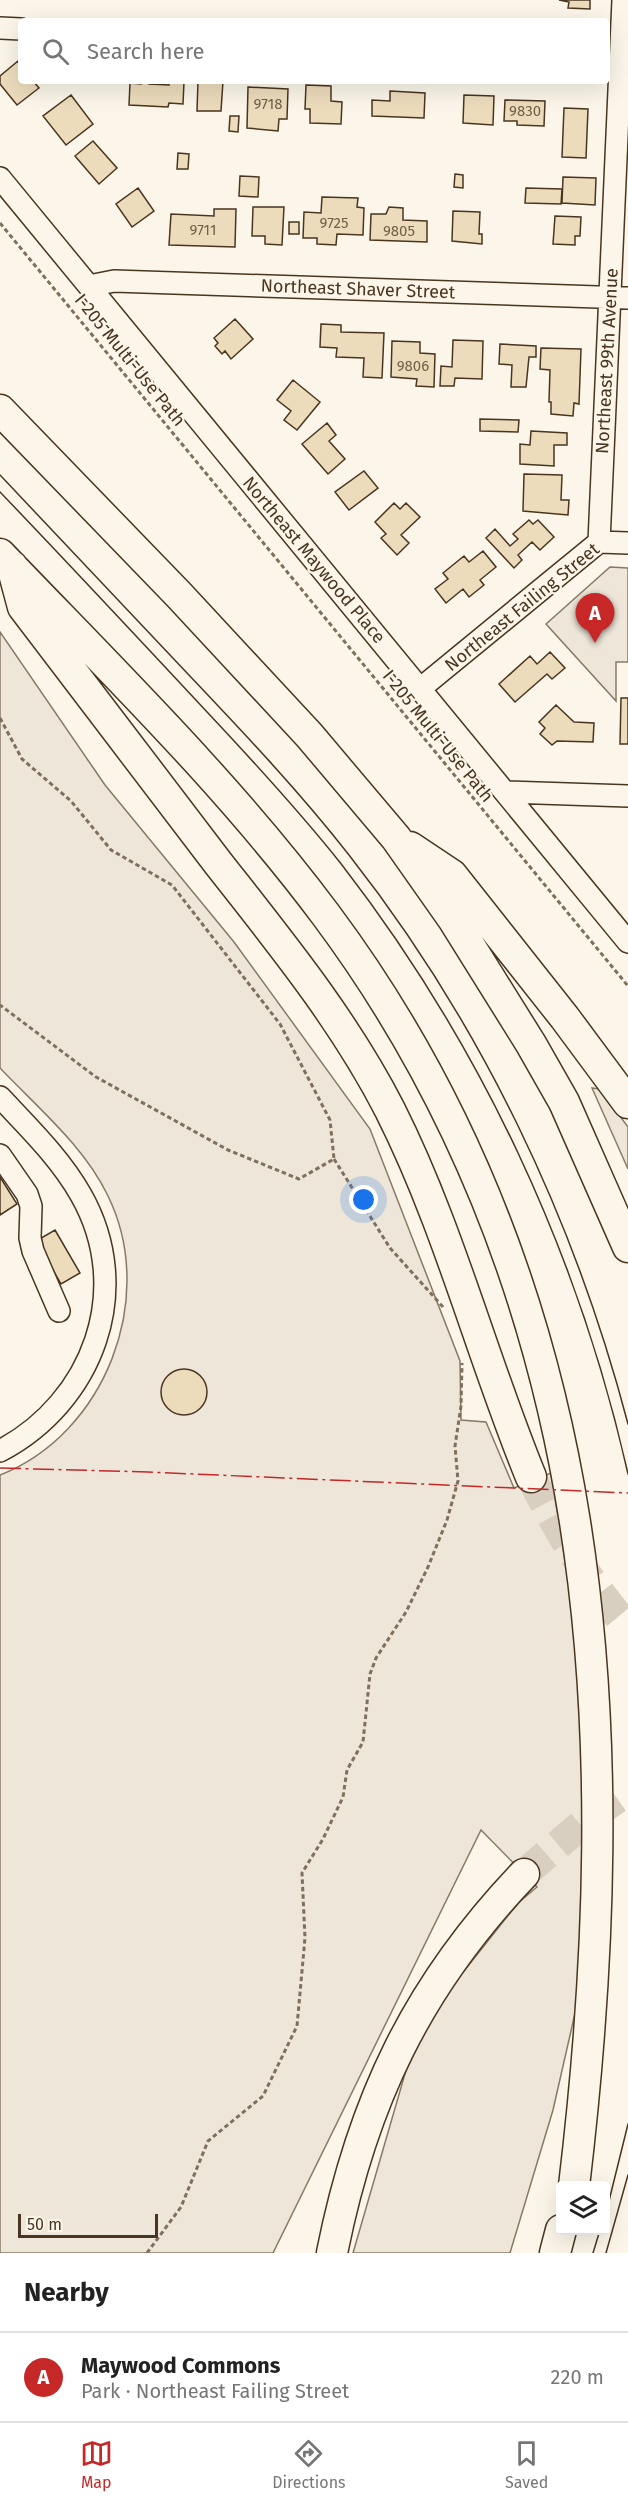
<!DOCTYPE html>
<meta charset="utf-8">
<style>
body{margin:0;font-family:"Fira Sans",sans-serif;background:#f2f2f2;color:#222}
.controls{position:absolute;right:18px;bottom:18px;display:grid;overflow:hidden;border-radius:6px;box-shadow:0 6px 24px #0002}
.controls button{width:54px;height:54px;display:grid;place-items:center;padding:0;border:0;border-bottom:2px solid #e0e0e0;background:#fff;color:#222;font:30px sans-serif}
.scale{position:absolute;left:18px;bottom:15px;width:140px;box-sizing:border-box;padding-left:6px;border:3px solid #4a3520;border-top:0;font-size:16px;line-height:21px;white-space:nowrap;color:#4a3520;-webkit-text-stroke:4px #fbf6e9;paint-order:stroke}
.you{position:absolute;left:364px;top:1200px;width:21px;height:21px;margin:-15px;border:4px solid #fff;border-radius:50%;background:#1a73e8;box-shadow:0 0 0 9px #1a73e833}
.badge{display:grid;place-items:center;width:39px;height:39px;border-radius:50%;background:#c62828;color:#fff;font-size:20px;font-weight:700}
.pin{position:absolute;translate:-50% -50px;filter:drop-shadow(0 2px 3px #0008)}
.pin::after{content:'';position:absolute;top:32px;width:21px;height:18px;background:inherit;clip-path:polygon(0 0,100% 0,50% 100%)}
.list{margin:0;padding:0;list-style:none}
h2{display:flex;justify-content:space-between;align-items:center;height:78px;margin:0;padding:0 24px;font-size:26px}
h2 small{font-size:20px;font-weight:400;color:#767676}
.list li{display:grid;grid-template-columns:39px 1fr auto;gap:18px;align-items:center;box-sizing:border-box;height:90px;padding:0 24px;border-top:2px solid #e0e0e0}
.list b{display:block;font-size:22px;white-space:nowrap}
.list p{margin:0;font-size:20px;white-space:nowrap;color:#767676}
.list em{font-size:20px;font-style:normal;color:#767676}
.icon{flex:none;width:33px;height:33px;fill:none;stroke:currentColor;stroke-width:2;stroke-linecap:round;stroke-linejoin:round}
.map{position:relative;flex:none;width:628px;height:2253px;overflow:hidden}
.search{position:absolute;background:#fff;box-shadow:0 6px 24px #0002;left:18px;right:18px;top:18px;height:66px;display:flex;align-items:center;gap:15px;box-sizing:border-box;padding:0 21px;border-radius:6px;color:#767676;font-size:22px}
.sheet{height:168px;background:#fff}
nav{display:flex;justify-content:space-around;align-items:center;box-sizing:border-box;height:84px;border-top:2px solid #e0e0e0;background:#fff;font-size:16px;color:#767676}
nav a{display:grid;justify-items:center;gap:3px}
nav .on{color:#c62828}
.map>svg:first-child{display:block}
</style>
<div class="map">
<svg width="628" height="2253" viewBox="0 0 628 2253">
<rect width="100%" height="100%" fill="#fbf6e9"/>
<path fill="#ede6d9" stroke="#887966" stroke-width="1.5" d="M610,567l18,1v94h-12v39l-70,-77z
M0,632l105,153 129,157 136,187 90,232 1,59 25,2 28,66 37,-15 30,186 5,306 -33,145 -43,143h-157l65,-224 100,-126 19,-16 -56,-57 -208,423h-273v-778c105,-41 158,-177 108,-279 -24,-50 -70,-88 -108,-128z
M592,1088l8,1 28,38v42z"/>
<path fill="#ecdcbc" stroke="#4a3520" stroke-width="1.5" d="M559,0h31v9l-22,-1 1,-6z
M18,61l3,4v16h12l6,7 -22,17 -17,-21v-8z
M141,81h8v3l20,1v-4l15,1 -1,22 -14,-1 -1,4 -39,-2 1,-22 11,1z
M198,81h25l-2,30h-24z
M306,85l25,1v15l11,1 -1,22 -31,-1v-14h-5z
M248,87l40,2 -1,30h-8l-1,12 -31,-3z
M390,91l35,2 -1,25 -52,-2v-16l18,1z
M71,95l22,29 -27,21 -23,-29z
M464,95l30,1 -1,29 -30,-2z
M505,100l40,1 -1,25 -27,-1v-4h-13z
M564,108l24,1 -2,49 -24,-1z
M230,116h9l-1,16 -9,-1z
M93,141l24,27 -18,16 -24,-28z
M178,153l11,1 -1,15h-11z
M455,174l8,1v13l-9,-1z
M240,176l19,1 -1,20 -19,-1z
M563,177l33,1 -1,27 -33,-2z
M138,188l16,23 -22,16 -16,-23z
M526,188l36,1 -1,15 -36,-1z
M322,197l36,1 -1,9 7,1 -1,27 -26,-1 -1,11 -19,-1v-6h-14l1,-26 17,1z
M253,207h31l-2,38 -17,-1v-8h-13z
M389,207l14,1v12l24,1v21l-57,-2 1,-26h15z
M214,209h22l-1,38 -66,-2 2,-31 43,2z
M453,211l27,1 -1,22h3v10l-30,-3z
M555,216l26,1 -1,19h-5v9l-22,-1z
M289,222h10v12h-10z
M235,319l18,20 -22,20 -6,-8 -3,3 -7,-8 3,-3 -4,-5z
M321,324l20,1v7l43,1 -2,45 -19,-1 1,-19 -28,-1 1,-9 -17,-1z
M453,340l30,1 -1,38 -27,-1 -1,8h-14l1,-20 11,1z
M392,341l28,1v11l15,1 -1,33 -18,-1 1,-7 -26,-2z
M500,344l36,2v11h-7l-3,30h-15l1,-22 -13,-1z
M541,348l40,1 -2,55 -5,-1 -1,13 -22,-2v-12h-2l1,-32 -10,-1z
M293,380l27,22 -23,28 -13,-10 7,-9 -14,-11z
M480,419l39,1 -1,12 -38,-1z
M327,423l9,12 -7,6 16,18 -17,15 -26,-30z
M531,431l36,2v12h-13v21l-34,-2v-20l10,1z
M364,471l14,17 -29,22 -14,-18z
M524,474l38,1 -1,25h8l-1,15 -45,-4z
M394,503l6,6 6,-6 14,14 -19,18 8,8 -12,12 -16,-17 5,-4 -11,-12z
M529,520l4,4 5,-4 16,17 -14,13 -8,-8 -14,13 4,5 -8,8 -28,-30 9,-9 15,17 8,-7 -5,-5z
M483,551l13,16 -16,13 4,5 -15,12 -6,-8 -17,14 -11,-14 13,-10 -5,-6 21,-17 5,6z
M550,652l15,16 -13,11 -5,-5 -32,28 -16,-18 31,-28 7,8z
M621,698h7v46h-8z
M556,705l18,17 20,1 -1,19 -36,-1 -5,4 -12,-11 5,-6 -6,-6z
M0,1177l17,27 -17,11z
M55,1230l25,43 -19,11 -25,-43z
M161 1392a23 23 0 1 1 46 0a23 23 0 1 1-46 0Z"/>
<g fill="none" stroke-linecap="round" stroke-linejoin="round">
<path stroke="#d8cfc1" stroke-width="30" stroke-dasharray="30 15" stroke-linecap="butt" d="M531,1477c27,54 56,104 97,150
M524,1874l64,-55 40,-28"/>
<g stroke="#4a3520" stroke-width="24">
<path id="minor" d="M0,28l21,1
M0,178l628,764
M89,286l25,-5 514,17
M599,542l24,-542
M421,688l178,-146 29,1
M506,792l122,4
M0,1097c29,31 60,61 81,98 54,95 12,207 -81,256
M0,1155l27,39 4,12 -1,32 3,13 26,60"/>
</g>
<g stroke="#4a3520" stroke-width="33">
<path id="highway" d="M0,410l179,185 130,140 87,103 57,81 78,125 33,58 64,145
M0,554c112,117 229,231 326,361 279,374 302,819 248,1271
M12,566l11,41c65,85 130,171 195,256 62,79 126,157 172,247 59,117 91,245 141,367
M410,847l42,28 113,143 63,85
M332,2253c30,-151 85,-267 192,-379
M555,2253l6,-23"/>
</g>
<path stroke="#7f6f5c" stroke-width="3" stroke-dasharray="4.5 3" stroke-linecap="butt" d="M0,223l628,763
M0,718l22,41 49,42 40,49 61,35 108,139 50,96 4,39 -35,20 -71,-29 -132,-73 -96,-72
M334,1159l56,89 53,59
M147,2253l34,-46 27,-66 55,-45 34,-70 8,-88 -3,-65 21,-34 20,-42 4,-27 16,-28 7,-68 6,-16 30,-46 22,-45 19,-47 11,-39 -3,-35 6,-40 1,-43"/>
<use href="#minor" stroke="#fbf6e9" stroke-width="21"/>
<use href="#highway" stroke="#fbf6e9" stroke-width="30"/>
<path stroke="#4a3520" stroke-width="1.5" d="M0,475c62,66 125,132 187,198 56,59 112,118 162,182 132,168 225,363 279,569
M0,492c70,73 139,147 208,221 46,49 92,99 134,152 139,180 236,387 286,609
M606,2213l22,-89
M593,2253l7,-23
M606,2253l22,-78"/>
<path stroke="#c62828" stroke-width="1.5" stroke-dasharray="21 4.5 3 4.5" stroke-linecap="butt" d="M0,1468l148,4 480,21"/>
</g>
<g text-anchor="middle" dominant-baseline="central" stroke-width="4.5" stroke-linejoin="round" paint-order="stroke">
<g font-size="15" fill="#725f47">
<text x="268" y="104">9718</text>
<text x="525" y="111">9830</text>
<text x="334" y="223">9725</text>
<text x="203" y="230">9711</text>
<text x="399" y="231">9805</text>
<text x="413" y="366">9806</text>
</g>
<g font-size="18" fill="#4a3520" stroke="#fbf6e9">
<text transform="translate(358 289) rotate(2)">Northeast Shaver Street</text>
<text transform="translate(130 360) rotate(51)">I-205 Multi-Use Path</text>
<text transform="translate(607 361) rotate(-87)">Northeast 99th Avenue</text>
<text transform="translate(314 560) rotate(50)">Northeast Maywood Place</text>
<text transform="translate(522 607) rotate(-39)">Northeast Failing Street</text>
<text transform="translate(438 736) rotate(51)">I-205 Multi-Use Path</text>
</g>
</g>
</svg>
<div class="controls">
<button><svg class="icon" aria-label="layers" viewBox="0 0 24 24"><path d="M12 4l9 5-9 5-9-5zM3 14l9 5 9-5"/></svg></button>
</div>
<div class="scale">50 m</div>
<div class="you"></div>
<div class="pin badge" style="left:595px;top:643px">A</div>
<div class="search"><svg class="icon" aria-label="search" viewBox="0 0 24 24"><circle cx="10" cy="10" r="6"/><path d="M15 15l6 6"/></svg>Search here</div>
</div>
<section class="sheet">
<h2>Nearby<small></small></h2>
<ul class="list">
<li><span class="badge">A</span><div><b>Maywood Commons</b><p>Park · Northeast Failing Street</p></div><em>220 m</em></li>
</ul>
</section>
<nav>
<a class="on"><svg class="icon" aria-label="map" viewBox="0 0 24 24"><path d="M3 6l6-2 6 2 6-2v14l-6 2-6-2-6 2zM9 4v14M15 6v14"/></svg>Map</a>
<a><svg class="icon" aria-label="directions" viewBox="0 0 24 24"><path d="M12 3l9 9-9 9-9-9zM9 14v-3h6M13 9l2 2-2 2"/></svg>Directions</a>
<a><svg class="icon" aria-label="saved" viewBox="0 0 24 24"><path d="M7 4h10v16l-5-4-5 4z"/></svg>Saved</a>
</nav>
